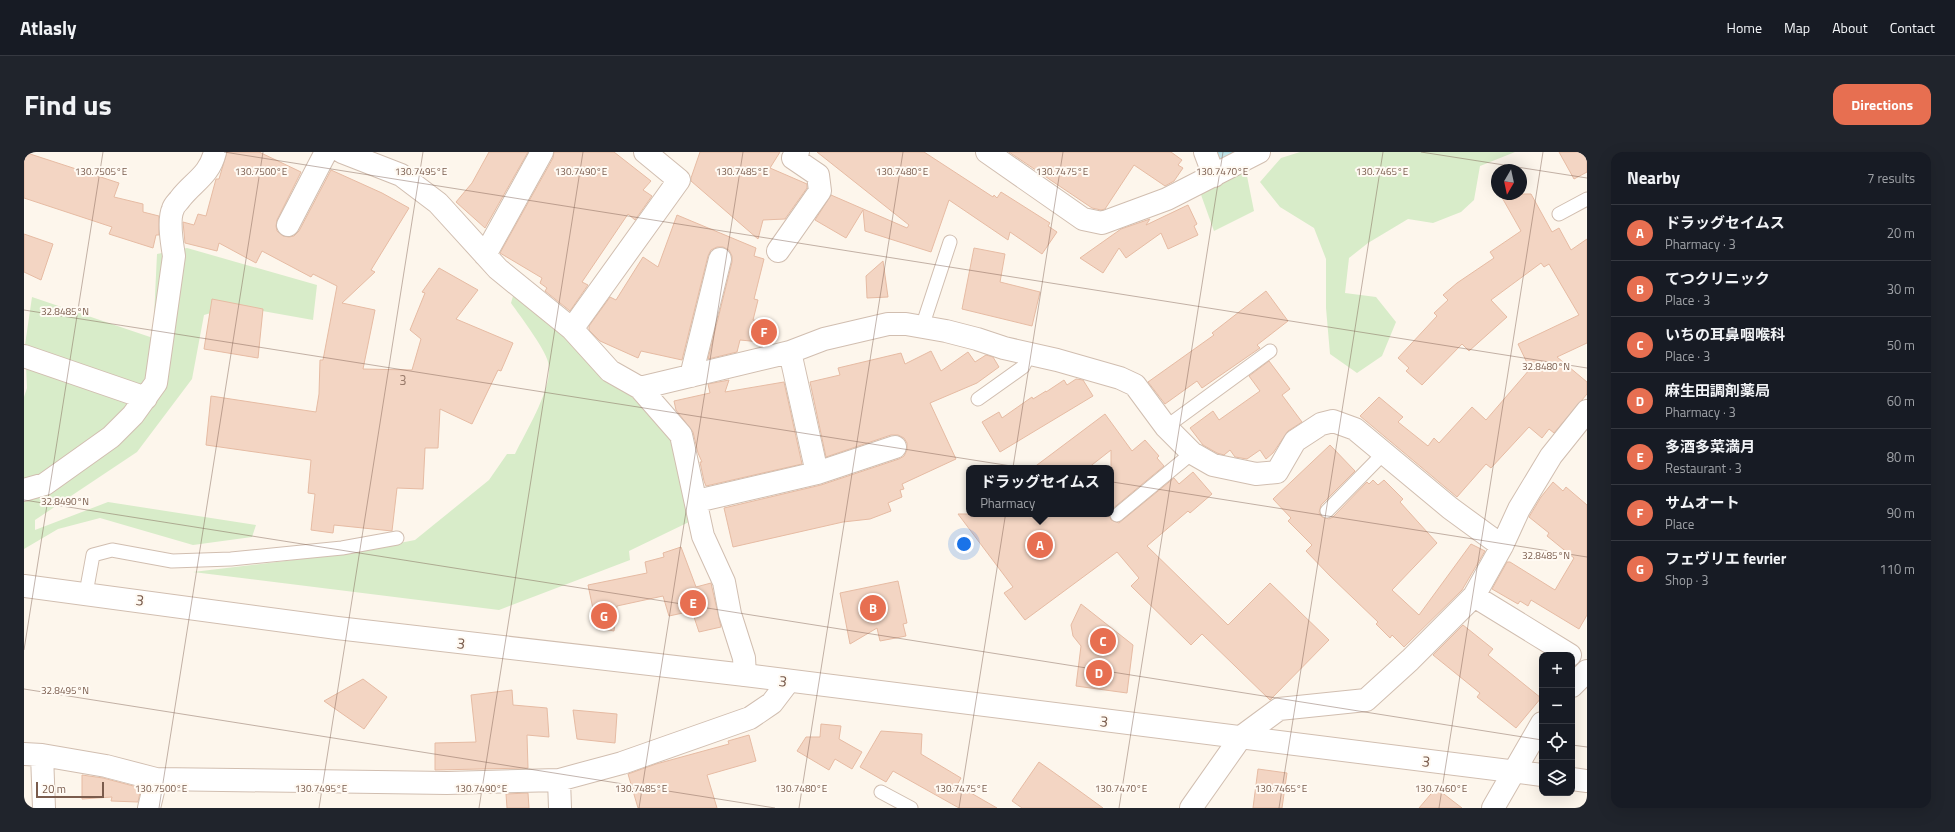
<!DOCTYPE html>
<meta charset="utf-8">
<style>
body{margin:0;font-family:"Titillium Web","Noto Sans JP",sans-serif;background:#20242c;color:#f1f3f6}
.controls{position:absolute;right:12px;bottom:12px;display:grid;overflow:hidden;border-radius:8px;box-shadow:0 4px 16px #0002}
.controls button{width:36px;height:36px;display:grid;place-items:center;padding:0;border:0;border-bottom:1px solid #363941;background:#171b24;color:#f1f3f6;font:20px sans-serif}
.compass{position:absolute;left:1467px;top:12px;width:36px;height:36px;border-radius:50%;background:#171b24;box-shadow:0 4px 16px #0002;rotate:189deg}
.scale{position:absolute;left:12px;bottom:10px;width:68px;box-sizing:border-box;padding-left:4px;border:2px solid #7a5c4d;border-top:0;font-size:11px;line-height:14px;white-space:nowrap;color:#7a5c4d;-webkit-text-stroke:3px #fffaf3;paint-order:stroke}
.you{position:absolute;left:940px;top:392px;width:14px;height:14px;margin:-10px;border:3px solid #fff;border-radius:50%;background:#1a73e8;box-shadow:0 0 0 6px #1a73e833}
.badge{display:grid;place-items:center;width:26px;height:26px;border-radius:50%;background:#e76f51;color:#fff;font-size:13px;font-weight:700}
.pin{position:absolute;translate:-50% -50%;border:2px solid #fff;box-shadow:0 1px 4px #0006}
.popup{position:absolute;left:942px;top:313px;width:148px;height:52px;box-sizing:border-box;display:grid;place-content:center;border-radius:8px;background:#171b24;filter:drop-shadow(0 1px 3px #0005);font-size:13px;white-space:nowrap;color:#9ea1a6}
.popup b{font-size:15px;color:#f1f3f6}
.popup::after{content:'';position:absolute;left:50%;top:100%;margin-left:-8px;border:8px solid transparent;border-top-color:#171b24}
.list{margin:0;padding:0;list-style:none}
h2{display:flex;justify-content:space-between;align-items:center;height:52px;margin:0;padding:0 16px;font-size:17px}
h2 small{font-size:13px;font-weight:400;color:#9ea1a6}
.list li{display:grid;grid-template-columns:26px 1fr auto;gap:12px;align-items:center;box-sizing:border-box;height:56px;padding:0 16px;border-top:1px solid #363941}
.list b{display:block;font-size:15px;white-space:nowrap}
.list p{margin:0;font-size:13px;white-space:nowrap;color:#9ea1a6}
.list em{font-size:13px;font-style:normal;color:#9ea1a6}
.icon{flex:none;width:22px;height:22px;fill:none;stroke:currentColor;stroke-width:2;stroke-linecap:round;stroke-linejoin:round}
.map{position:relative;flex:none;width:1563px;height:656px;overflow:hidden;border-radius:12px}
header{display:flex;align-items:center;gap:24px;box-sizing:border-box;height:56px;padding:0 20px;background:#171b24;border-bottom:1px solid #363941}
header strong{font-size:19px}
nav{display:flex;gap:22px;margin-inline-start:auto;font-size:14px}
.intro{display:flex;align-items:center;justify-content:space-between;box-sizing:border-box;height:96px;padding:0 24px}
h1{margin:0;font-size:28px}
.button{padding:10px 18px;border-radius:12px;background:#e76f51;color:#fff;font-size:14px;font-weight:700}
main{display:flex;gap:24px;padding:0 24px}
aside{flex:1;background:#171b24;border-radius:12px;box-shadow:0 4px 16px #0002}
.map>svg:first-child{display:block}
</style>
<header>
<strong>Atlasly</strong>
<nav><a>Home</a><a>Map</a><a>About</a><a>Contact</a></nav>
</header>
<div class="intro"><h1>Find us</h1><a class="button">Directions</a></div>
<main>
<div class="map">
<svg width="1563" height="656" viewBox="0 0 1563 656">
<rect width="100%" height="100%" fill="#fdf6ec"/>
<path fill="#d8ecc9" d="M1276,0h215l-35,14 -6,34 -13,12 -28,11 -25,-4 -40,24 -19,15 -4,35 31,4 20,25 -14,34 -25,17 -27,-19 -4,-46v-49l-12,-31 -34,-21 -20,-25 21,-24z
M1222,19l8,40 -40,20 -14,-39z
M163,96l130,37 -4,35 -79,-14 -30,9 -12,64 -55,73 -102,68v10l73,-28 148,23 -4,12 -59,8 -93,-27 -42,11 -34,20v-152l3,-9 -2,-43 7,-48 121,41 4,-84z
M495,143l118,97 34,38 20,91 -62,30 1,9 -131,50 -306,-38 150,-18 72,-14 74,-60 18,-26h8c11,-23 36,-63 34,-88 -1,-14 -29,-50 -38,-63l2,-7z"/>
<path fill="#bfe3e8" stroke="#a5d3da" d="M1190,0h26l-22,13z"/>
<path fill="#f3d5c3" stroke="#e6bba3" d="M0,0l95,31 -5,14 29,7v8l16,4v19h-3l-3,13 -44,-14 3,-7 -88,-29z
M203,0h32l42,20 -24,48 -1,6 1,5 6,5 6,1 5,-1 5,-5 32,-61 51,23 27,15 -38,62 4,2 -33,31 33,7 -12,59 49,1 9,-31 -11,-9 15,-37 -3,-1 17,-24 39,22 -22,29 57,24 -12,28 -3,-1 -26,54 -32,-15 -2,39h-13l-2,41 -26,-1 -5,43 -58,-6 -1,8 -22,-3 4,-36 -7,-1 3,-33 -105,-15 5,-49 105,16 3,-18 1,-34h3l14,-74 -24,-12 -2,3 -49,-26 -6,12 -37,-20 -2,8 -32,-8 -2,-21 11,3 4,-11 8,2 10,-37h3z
M465,0h39l-43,76 -29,-26 16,-19z
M530,0h60l37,29 -8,9 9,6 -17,24 -7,-6 -46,68 6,3 -18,26 -25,-20 2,-3 -7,-5 2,-5 -42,-25 53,-95z
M676,0h80l-10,16 37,16v4l-22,31 -22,1 -5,19 -67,-58v-3z
M793,0h107l69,45 1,-2 3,3 4,-6 49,31 -2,3 9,6 -15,22 -32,-22 -2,8 -59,-40 -18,52 -66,-21 -2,-21 -17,28 -31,-18 16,-25 76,33 2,-3z
M985,0h162l11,8 -4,5 5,3 -9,13 -9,5 -31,-21 -29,44 -4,1 -9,-2z
M1535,0h28v20l-13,7z
M1476,42h31l21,38 7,-4 12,22 16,-11v104l-30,14 30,25v12l-33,39 -5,-4 -7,9 -13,-11 -38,41 -5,-4 -29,33 -97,-81 19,-19 24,20 -5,5 30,24 6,-8 5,5 33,-36 14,13 44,-51 -12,-25 61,-29 -30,-51 -5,3 -3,-4 -50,37 16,17 -38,34 -7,-7 -40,41 -16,-14 3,-3 -11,-10 39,-42 -3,-3 14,-13 -5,-5 14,-12 37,-25 -4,-6 31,-21z
M1164,53l9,19 -3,2 4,9 -30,14 -7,-16 -35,25 -7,-10 -16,25 -23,-15 41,-29 29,-10 -4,6z
M653,63l79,33 -2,8 10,3 -10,40 4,1 -5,20 20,2 -2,21 -31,-3 -3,12 -29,7 24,-97v-6l-3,-6 -6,-3h-6l-6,3 -3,6 -26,104 -41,-9 -3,7 -38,-17 -11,-11v-4l21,-29 6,3 27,-43 15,10z
M0,82l29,10 -12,36 -17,-8z
M950,96l31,6 -5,28 40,10 -8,34 -70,-17z
M859,109l5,36 -21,1 -1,-22z
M1242,139l22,30 -31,24 3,3 -58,40 -5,-7 -32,23 -17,-22 66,-47 -2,-2z
M188,147l51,10 -5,49 -54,-9z
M907,199l10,20 27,-19 7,10 11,-7 7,2 6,10 -22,16 -47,20 26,56 -54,25 2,5 -4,1 2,7 -14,6 3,8 -21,8 -27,3 -110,25 -9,-39 97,-23 78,-26 5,-3 3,-6v-7l-3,-5 -6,-3h-7l-65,22 -16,-75 30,-7 -2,-7 63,-15 4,11z
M1245,209l21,28 -8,6 20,27 -14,9 -15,22 -7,6 -6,-9 -13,9 -12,-2 -5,-7 -6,5 -7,-2 -14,-8 -13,-17 23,-17 6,9 41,-29 -11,-15z
M1052,227l7,1 10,16 -93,56 -18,-30 17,-10 3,6 30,-21 1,2 13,-8v1l18,-12 3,5z
M705,228l-4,12 59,-10 18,82 -96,22 -2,-5 -4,-19h2l-4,-9 -5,-21 -17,-22 -2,-9 36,-8 -2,-9z
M1081,262l27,37 13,-11 14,16 -2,2 7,8 -53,44v-60l-23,18h-55z
M1306,293l25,26 -34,34 -2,8 3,4 7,2 4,-2 34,-35 2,2 4,-4 5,5 6,-5 19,19 -3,3 37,41 -45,47 27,25 52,-71 14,7 -23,39 -58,57 -12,-12 -2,3 -14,-14 2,-2 -48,-46 -24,-25 6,-6 -24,-24 3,-3 -18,-19z
M1169,320l19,22 -22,19 -2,-2 -41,35 81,79 42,-42 59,57 -59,60 -68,-66 -11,11 -60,-59 8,-8 -22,-26 -92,68 -21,-27 9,-6 -55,-73h151l2,6 8,3 55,-45 5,6z
M1529,330l10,9 3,-4 21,18v110l-8,14 -48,-29 -3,6 -8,-5 -2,3 -26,-15 15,-27h3l45,28 19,-32 -27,-22 2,-3 -20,-16 12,-20z
M657,395l15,40 15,-4 10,44 -22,5 -7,-21 -23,5 -6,-20 -46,10 -3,25 -17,-3 -9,-43 59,-12 -2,-11 19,-5 -1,-4z
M874,429l9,42 -4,1 3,12 -26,5 -3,-13 -27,16 -10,-51z
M1057,452l52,41 -6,48 -51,-7 5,-40 -8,-10 -2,-11z
M1439,473l30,24 -5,6 53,43 -25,30 -39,-31 3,-4 -47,-38z
M339,527l24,18 -23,32 -40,-28z
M488,538l1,15 34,3 2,29 -22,-2 1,33 -93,2v-27l41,-1 -5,-47z
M549,558l44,4 -2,29 -38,-4z
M797,572l20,2 -2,13 23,13 -10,17 -17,-10 -6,11 -32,-19 9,-14h14z
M857,579l41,3 -1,20 40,24 -4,7 40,23h-38l-66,-37 -7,11 -26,-15z
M725,583l7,26 -49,14 10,33h-79l-10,-34 28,-10 73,-20 -1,-3z
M1015,610l24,17 40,29h-81l-10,-7z
M1234,617l29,4 -5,35h-29z
M58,623l21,3 38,10 -3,14 -27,-1 1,-4 -30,2z
M1412,636l26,20h-43z
M504,641l1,15h-22l-1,-14z"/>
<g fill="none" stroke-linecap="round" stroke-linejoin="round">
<g stroke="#d1beb0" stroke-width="15">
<path id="service" d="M1535,62l28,-15
M898,175l28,-85
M954,247l45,-32 6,-12
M1142,275l104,-76
M1303,359l56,-57
M1093,363l75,-62
M62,441l7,-38 19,-5 60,11 59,-2 111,-11 55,-10
M857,640l30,16"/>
</g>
<g stroke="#d1beb0" stroke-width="24">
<path id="minor" d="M318,0l59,23 37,28 60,66 74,60 38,42 30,17 41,47 22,101 21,46 6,32 14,44 1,17
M963,0l96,67 19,4 65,-24 92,-47
M1181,0l9,24
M264,73l38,-73
M754,99l42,-60 -2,-16 -25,-17 5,-6
M461,103l57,-103
M548,177l107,-149 -34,-28
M766,200l27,121
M0,204l122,42
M667,224l29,-117
M616,236l150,-36 34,-13 64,-15h18l40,7 31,8 27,9 53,12 63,18 15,7 31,42 26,26 21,12 43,9 21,-2 18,-31 26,-17 12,-3 22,8 95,79 52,38
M0,338l21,-6 66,-47 22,-22 23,-32 18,-127c-2,-12 -6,-36 -1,-47 1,-4 5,-7 7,-10 14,-18 29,-23 35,-47
M673,349l120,-28 78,-26
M1450,444l96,59
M1548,534l15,-15
M0,602l18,1 64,11 50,13 291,4 112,-3 63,-17 128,-45 22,-15 16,-21
M18,603l2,53
M535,628l1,28
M125,656l7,-29
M1167,656l50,-71 38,-28 87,-9 44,-40 64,-64 28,-50 17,-37 32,-53 36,-45
M1469,656l49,-85"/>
</g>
<g stroke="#d1beb0" stroke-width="24">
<path id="tertiary" d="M0,434l313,42 408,47 797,100
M1548,627l15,2"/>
</g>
<use href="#service" stroke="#fff" stroke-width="13"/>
<use href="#minor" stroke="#fff" stroke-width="22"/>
<use href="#tertiary" stroke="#fff" stroke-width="22"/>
</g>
<path fill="none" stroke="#7a5c4d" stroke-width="1" stroke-opacity="0.45" d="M200,0l1363,216M1397,0l166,26M0,158l1563,247M0,348l1518,240M0,498l79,-498M0,537l751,119M1548,593l15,2M135,656l104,-656M295,656l104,-656M455,656l104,-656M615,656l104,-656M775,656l104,-656M935,656l104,-656M1095,656l104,-656M1255,656l104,-656M1415,656l104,-656"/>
<g text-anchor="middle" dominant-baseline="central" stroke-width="4" stroke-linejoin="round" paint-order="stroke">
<g font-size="13" fill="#987a6a">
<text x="379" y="228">3</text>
</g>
<g font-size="15" fill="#7a5c4d" stroke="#fffaf3">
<text transform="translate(116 448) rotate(8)">3</text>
<text transform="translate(437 491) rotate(7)">3</text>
<text transform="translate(759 529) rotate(8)">3</text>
<text transform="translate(1080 569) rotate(7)">3</text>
<text transform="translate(1402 609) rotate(7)">3</text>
</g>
</g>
<g font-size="10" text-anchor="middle" fill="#7a5c4d" stroke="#fffaf3" stroke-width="4" stroke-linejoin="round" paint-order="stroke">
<text x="77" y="23">130.7505°E</text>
<text x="237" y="23">130.7500°E</text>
<text x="397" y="23">130.7495°E</text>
<text x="557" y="23">130.7490°E</text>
<text x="718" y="23">130.7485°E</text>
<text x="878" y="23">130.7480°E</text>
<text x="1038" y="23">130.7475°E</text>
<text x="1198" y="23">130.7470°E</text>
<text x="1358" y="23">130.7465°E</text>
<text x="41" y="163">32.8485°N</text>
<text x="1522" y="218">32.8480°N</text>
<text x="41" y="353">32.8490°N</text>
<text x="1522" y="407">32.8485°N</text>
<text x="41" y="542">32.8495°N</text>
<text x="137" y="640">130.7500°E</text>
<text x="297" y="640">130.7495°E</text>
<text x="457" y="640">130.7490°E</text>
<text x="617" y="640">130.7485°E</text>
<text x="777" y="640">130.7480°E</text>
<text x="937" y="640">130.7475°E</text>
<text x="1097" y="640">130.7470°E</text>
<text x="1257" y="640">130.7465°E</text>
<text x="1417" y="640">130.7460°E</text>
</g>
</svg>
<div class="controls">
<button>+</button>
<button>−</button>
<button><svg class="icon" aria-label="locate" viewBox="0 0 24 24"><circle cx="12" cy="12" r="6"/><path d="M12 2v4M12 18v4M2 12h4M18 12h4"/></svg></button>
<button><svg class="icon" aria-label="layers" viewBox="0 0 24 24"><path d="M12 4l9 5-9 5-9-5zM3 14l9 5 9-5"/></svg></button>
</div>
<svg class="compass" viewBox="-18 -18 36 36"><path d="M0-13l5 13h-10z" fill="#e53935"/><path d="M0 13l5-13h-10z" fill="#9ea1a6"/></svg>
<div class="scale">20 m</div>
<div class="you"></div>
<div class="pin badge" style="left:1016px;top:393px">A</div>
<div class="popup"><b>ドラッグセイムス</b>Pharmacy</div>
<div class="pin badge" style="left:849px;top:456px">B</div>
<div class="pin badge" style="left:1079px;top:489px">C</div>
<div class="pin badge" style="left:1075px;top:521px">D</div>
<div class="pin badge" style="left:669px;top:451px">E</div>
<div class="pin badge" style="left:740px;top:180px">F</div>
<div class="pin badge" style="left:580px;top:464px">G</div>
</div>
<aside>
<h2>Nearby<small>7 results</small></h2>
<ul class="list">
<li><span class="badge">A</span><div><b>ドラッグセイムス</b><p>Pharmacy · 3</p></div><em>20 m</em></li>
<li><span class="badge">B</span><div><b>てつクリニック</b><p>Place · 3</p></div><em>30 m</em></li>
<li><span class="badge">C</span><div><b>いちの耳鼻咽喉科</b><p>Place · 3</p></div><em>50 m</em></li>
<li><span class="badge">D</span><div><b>麻生田調剤薬局</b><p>Pharmacy · 3</p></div><em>60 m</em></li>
<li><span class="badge">E</span><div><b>多酒多菜満月</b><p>Restaurant · 3</p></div><em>80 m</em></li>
<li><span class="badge">F</span><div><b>サムオート</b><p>Place</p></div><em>90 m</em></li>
<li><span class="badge">G</span><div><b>フェヴリエ fevrier</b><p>Shop · 3</p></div><em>110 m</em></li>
</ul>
</aside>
</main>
